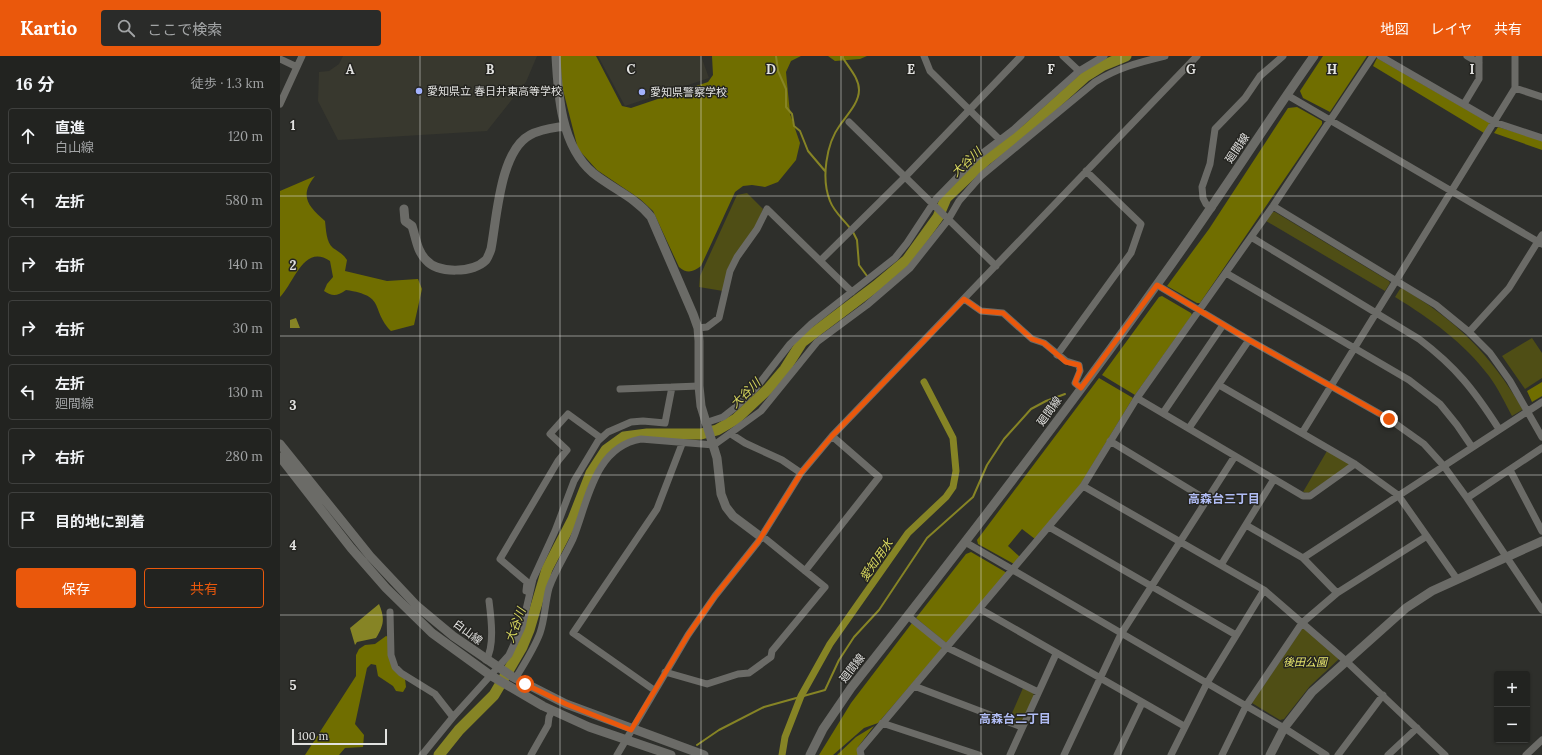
<!DOCTYPE html>
<html lang="ja">
<meta charset="utf-8">
<style>
body{margin:0;font-family:Lora,"Noto Sans JP",serif;background:#2a2b29;color:#f1f3f6}
.controls{position:absolute;right:12px;bottom:12px;display:grid;overflow:hidden;border-radius:4px;box-shadow:0 1px 3px #0004}
.controls button{width:36px;height:36px;display:grid;place-items:center;padding:0;border:0;border-bottom:1px solid #3f403e;background:#222320;color:#f1f3f6;font:20px sans-serif}
.scale{position:absolute;left:12px;bottom:10px;width:95px;box-sizing:border-box;padding-left:4px;border:2px solid #e2e2e0;border-top:0;font-size:11px;line-height:14px;white-space:nowrap;color:#e2e2e0;-webkit-text-stroke:3px #252521;paint-order:stroke}
.stop{position:absolute;width:12px;height:12px;margin:-9px;border:3px solid #ea580c;border-radius:50%;background:#fff}
.stop.end{background:#ea580c;border-color:#fff;box-shadow:0 1px 4px #0008}
.list{margin:0;padding:0;list-style:none}
h2{display:flex;justify-content:space-between;align-items:center;height:52px;margin:0;padding:0 16px;font-size:17px}
h2 small{font-size:13px;font-weight:400;color:#a2a4a5}
.list li{display:grid;grid-template-columns:26px 1fr auto;gap:12px;align-items:center;box-sizing:border-box;height:56px;margin:0 8px 8px;padding:0 8px;border:1px solid #3f403e;border-radius:4px}
.list b{display:block;font-size:15px;white-space:nowrap}
.list p{margin:0;font-size:13px;white-space:nowrap;color:#a2a4a5}
.list em{font-size:13px;font-style:normal;color:#a2a4a5}
.actions{display:flex;gap:8px;padding:12px 16px}
.actions a{flex:1;padding:9px 0;border:1px solid #ea580c;border-radius:4px;text-align:center;font-size:14px;color:#ea580c}
.actions .main{background:#ea580c;color:#fff}
.icon{flex:none;width:22px;height:22px;fill:none;stroke:currentColor;stroke-width:2;stroke-linecap:round;stroke-linejoin:round}
.map{position:relative;flex:none;width:1262px;height:699px;overflow:hidden}
header{display:flex;align-items:center;gap:24px;box-sizing:border-box;height:56px;padding:0 20px;background:#ea580c;color:#fff}
header strong{font-size:19px}
nav{display:flex;gap:22px;margin-inline-start:auto;font-size:14px}
.search{width:280px;height:36px;background:#2a2b29;display:flex;align-items:center;gap:10px;box-sizing:border-box;padding:0 14px;border-radius:4px;color:#a2a4a5;font-size:15px}
main{display:flex}
aside{flex:1;background:#222320}
.map>svg:first-child{display:block}
</style>
<header>
<strong>Kartio</strong>
<div class="search"><svg class="icon" aria-label="search" viewBox="0 0 24 24"><circle cx="10" cy="10" r="6"/><path d="M15 15l6 6"/></svg>ここで検索</div>
<nav><a>地図</a><a>レイヤ</a><a>共有</a></nav>
</header>
<main>
<aside>
<h2>16 分<small>徒歩 · 1.3 km</small></h2>
<ul class="list">
<li><svg class="icon" aria-label="ahead" viewBox="0 0 24 24"><path d="M12 20V5M6 11l6-6 6 6"/></svg><div><b>直進</b><p>白山線</p></div><em>120 m</em></li>
<li><svg class="icon" aria-label="left" viewBox="0 0 24 24"><path d="M17 20v-9H6M10 6l-5 5 5 5"/></svg><div><b>左折</b></div><em>580 m</em></li>
<li><svg class="icon" aria-label="right" viewBox="0 0 24 24"><path d="M7 20v-9h11M14 6l5 5-5 5"/></svg><div><b>右折</b></div><em>140 m</em></li>
<li><svg class="icon" aria-label="right" viewBox="0 0 24 24"><path d="M7 20v-9h11M14 6l5 5-5 5"/></svg><div><b>右折</b></div><em>30 m</em></li>
<li><svg class="icon" aria-label="left" viewBox="0 0 24 24"><path d="M17 20v-9H6M10 6l-5 5 5 5"/></svg><div><b>左折</b><p>廻間線</p></div><em>130 m</em></li>
<li><svg class="icon" aria-label="right" viewBox="0 0 24 24"><path d="M7 20v-9h11M14 6l5 5-5 5"/></svg><div><b>右折</b></div><em>280 m</em></li>
<li><svg class="icon" aria-label="arrive" viewBox="0 0 24 24"><path d="M6 21V4h12l-3 4 3 4H6"/></svg><div><b>目的地に到着</b></div></li>
</ul>
<div class="actions"><a class="main">保存</a><a>共有</a></div>
</aside>
<div class="map">
<svg width="1262" height="699" viewBox="0 0 1262 699">
<rect width="100%" height="100%" fill="#2e2f2b"/>
<path fill="#38382e" d="M63,0h194l-11,26 -39,49 -149,9 -20,-39 1,-29 10,-1 10,-7z
M318,0h103l8,22 -84,28z"/>
<path fill="#4f4e15" d="M467,137l16,16 -8,20 -32,62 -24,-4 1,-11 37,-81z
M992,156h3l114,69 1,2 -5,8 -119,-70z
M1122,232c54,32 88,66 120,120v2l-10,6c-7,-13 -14,-28 -23,-40 -25,-33 -58,-57 -94,-79l5,-8z
M1252,282l10,15v25l-17,11 -23,-33z
M1047,395l21,12 1,3 -41,27 -5,-1z
M1024,572l36,30 -30,28 -26,33 -4,1 -28,-17 50,-74z
M743,632l10,5 1,3 -12,26 -3,2 -10,-4z"/>
<path fill="#706e00" d="M279,0h37l26,50 9,2 77,-26 5,-7 -1,-19h89l-10,5 -5,11 4,42 10,29 -4,17 -18,22 -13,5 -13,-2 -9,1 -8,6 -34,74c-8,6 -14,8 -22,1l-26,-56 -13,-12 -43,-29 -19,-21 -16,-63z
M548,0h39l-7,3 -25,2z
M1043,0h44l-37,56 -27,-14 -3,-7z
M1097,2l113,65 -6,10 -111,-67z
M1017,51l25,14v3l-122,179h-3l-30,-17 42,-57 79,-121z
M1218,71l44,13v10l-48,-17z
M35,120c-16,20 -7,30 10,45 1,8 1,21 8,27 6,4 10,6 14,12l-2,11 42,10 31,-2 4,10 -8,36 -23,6c-21,-22 -4,-35 -45,-41 -9,6 -13,7 -22,1l3,-7 6,-7 -3,-16c-26,-18 -36,22 -50,36v-106z
M882,240l29,17 1,2 -57,80 -33,-20 57,-78z
M819,322l34,20 -53,87 -45,54 -13,-10 -14,17 12,11 -6,7 -36,-20 -1,-4z
M1262,326v14l-10,6 -5,-11z
M691,496l36,21 -59,69h-3l-29,-24 50,-64z
M632,567l29,23v4l-63,73 -14,5 -31,27h-14l32,-52z
M106,580l3,1 1,17 15,25 1,8 -3,5 -7,-1 -3,-5 -15,-10 -2,-11 -5,-1 -4,4 -12,56 9,11 -1,12 -18,1 -6,7h-34l51,-79v-21l3,-6 6,-4 10,-1z
M594,670l-16,21v8h-21l19,-18z"/>
<path fill="#868425" d="M16,262l4,10h-10v-8z
M99,548c6,14 5,21 -3,34l-19,4 -2,3 -5,-17z"/>
<g fill="none" stroke-linecap="round" stroke-linejoin="round">
<path stroke="#868425" stroke-width="2" d="M496,0l2,15 8,18v18l6,7 2,12 6,5 8,20 17,20
M563,0v2c6,10 16,20 16,32 0,13 -12,25 -19,35 -14,19 -19,54 -10,76 4,11 14,19 20,27
M573,176l4,8 2,25 8,11
M417,689l22,-15 45,-23 61,-17 14,-30 15,-23 25,-27 48,-72 46,-41 14,-32 17,-26 27,-30 15,-8 19,-7"/>
<path stroke="#868425" stroke-width="7" d="M502,699l3,-18 16,-41 29,-52 78,-111 38,-36 7,-10 3,-16 -3,-33 -29,-56"/>
<path stroke="#868425" stroke-width="11" d="M159,699l20,-25 35,-35 28,-48 7,-17 18,-61 26,-50 18,-46 15,-23 18,-13 23,-3h54l16,-4 19,-11 32,-30 17,-20 17,-27 74,-56 31,-26 31,-43 8,-19 40,-38 39,-29 61,-55 16,-10 24,-10"/>
<path stroke="#6b6b67" stroke-width="7" d="M644,0l6,15 69,68
M783,0l16,15
M1100,0l114,66 48,16
M1187,0l12,7
M0,3l17,8
M1235,32l27,9
M1007,39l255,149
M0,48l22,-48
M1184,48l15,-25v-23
M569,66l147,144
M993,150l163,99 33,27 21,21 20,28 32,56
M932,152l-6,-4 -3,-6 -1,-11 8,-23 5,-35 30,-31 15,-22 23,-20
M971,181l168,102c37,28 55,51 80,90
M541,204l84,-83 116,-121
M946,217l183,107 31,24 17,21 15,22
M877,229l92,55 140,79 35,25 19,21 24,33 75,112
M684,243l17,12 22,2 29,26 12,4 22,18 13,4 1,6 -5,12 6,5
M418,272l9,-1 12,-9 11,-47 7,-14 20,-28 10,-20 85,83
M1189,276l40,-44 33,-53
M777,299l74,-102 10,-29 -55,-53
M939,329l136,79 43,31 59,84
M340,333l79,-3
M857,342l166,98h7l45,-32
M883,357l60,-88
M425,367l18,-6 14,-11 18,-17 35,-45 21,-20 84,-66 12,-15 29,-44 40,-41 37,-28 66,-59 25,-15
M909,372l60,-88
M1022,377l213,-345v-32
M451,378l14,9 37,17 19,13
M830,385l97,59
M1230,414l32,61
M803,430l181,104 82,71 99,94
M1187,442l75,-50
M966,469l57,33 34,35
M769,471l187,108
M685,486l319,186 42,27
M1023,502l239,-156
M941,509l53,-86
M525,515l74,-94 -47,-41
M246,535l1,-9 -27,-23 58,-98 9,-11 -17,-16 18,-20 33,24
M700,553l204,117
M110,556l1,43 4,12 6,6 34,21 18,23
M628,560l38,31 92,45
M206,604c9,-14 5,-43 3,-59
M385,616l42,12 31,-10 11,-1 22,-16 1,-6 53,-64 -63,-51
M235,623c9,-15 19,-30 25,-46 5,-14 5,-30 9,-45 6,-17 16,-32 24,-49 15,-37 21,-92 68,-100l73,6 47,-34 56,-69 50,-37 43,-37 38,-48 11,-19 22,-25 114,-94c22,-14 45,-20 70,-26
M634,630l108,41
M374,634l-81,-57 84,-124 25,-65
M602,667l97,32
M142,699l31,-38 56,-62 13,-28 11,-48 22,-48 19,-50 24,-40 10,-9 23,-10 12,-1 22,2 7,-36
M251,699l17,-30 1,-8 3,-6
M337,699l71,-120 27,-39 43,-54 43,-69 31,-37 365,-380
M581,699l-1,-5 223,-264 54,-88 136,-192 100,-150
M730,699l46,-101
M784,699l57,-121 114,-178
M837,699l25,-52
M891,699l36,-72 57,-93
M942,699l24,-49 56,-83 35,-30 90,-57
M1058,699l45,-60
M1108,699l29,-27
M1246,699l16,-15"/>
<path stroke="#6b6b67" stroke-width="9" d="M276,0c2,39 5,90 37,117 20,16 42,24 58,44l42,97 5,14 1,13v45l2,20 16,52 4,36 5,13 7,9 28,21
M124,153l1,12 7,5c4,12 5,25 14,34 12,14 47,13 60,0 2,-3 4,-8 5,-11 6,-32 9,-98 39,-114 11,-6 23,-7 35,-9
M0,388l90,112 47,50 36,30 60,41 53,27 138,51
M0,401l71,91 35,40 46,45 58,42 53,31 46,21 82,28
M530,699l13,-26 28,-41c105,-133 209,-267 307,-405 54,-74 103,-152 156,-227
M990,699l14,-27 28,-36 94,-84 26,-17 110,-50"/>
</g>
<g fill="none" stroke-linecap="round" stroke-linejoin="round">
<path stroke="#ea580c" stroke-width="5" d="M245,628l41,20 65,26 57,-95 27,-39 43,-54 43,-69 31,-37 132,-137 17,12 22,2 29,26 12,4 22,19 13,3 1,5 -5,13 6,5 76,-103 92,55 140,79"/>
</g>
<path fill="none" stroke="#e2e2e0" stroke-width="1" stroke-opacity="0.55" d="M140,0v699M280,0v699M421,0v699M561,0v699M701,0v699M841,0v699M982,0v699M1122,0v699M0,140h1262M0,280h1262M0,419h1262M0,559h1262"/>
<g fill="#a3b2fd" stroke="#252521" stroke-width="1.5">
<circle cx="139" cy="35" r="4"/>
<circle cx="362" cy="36" r="4"/>
</g>
<g text-anchor="middle" dominant-baseline="central" stroke-width="3" stroke-linejoin="round" paint-order="stroke">
<g font-size="11" fill="#e2e2e0" stroke="#252521" text-anchor="start">
<text x="147" y="35">愛知県立 春日井東高等学校</text>
<text x="370" y="36">愛知県警察学校</text>
</g>
<g font-size="11" fill="#e2e2e0" stroke="#252521">
<text transform="translate(957 92) rotate(-56)">廻間線</text>
<text transform="translate(769 355) rotate(-54)">廻間線</text>
<text transform="translate(188 576) rotate(37)">白山線</text>
<text transform="translate(572 612) rotate(-52)">廻間線</text>
</g>
<g font-size="11" font-style="italic" fill="#e7e56c" stroke="#252521">
<text x="1025" y="606">後田公園</text>
</g>
<g font-size="12" font-style="italic" fill="#d9d85e" stroke="#252521">
<text transform="translate(686 106) rotate(-43)">大谷川</text>
<text transform="translate(465 337) rotate(-44)">大谷川</text>
<text transform="translate(596 504) rotate(-55)">愛知用水</text>
<text transform="translate(235 569) rotate(-69)">大谷川</text>
</g>
<g font-size="12" font-weight="bold" fill="#b0bcf4" stroke="#252521">
<text x="944" y="442">高森台三丁目</text>
<text x="735" y="662">高森台二丁目</text>
</g>
</g>
<g font-size="13" text-anchor="middle" font-weight="bold" fill="#e2e2e0" stroke="#252521" stroke-width="3" stroke-linejoin="round" paint-order="stroke">
<text x="70" y="18">A</text>
<text x="210" y="18">B</text>
<text x="351" y="18">C</text>
<text x="491" y="18">D</text>
<text x="631" y="18">E</text>
<text x="771" y="18">F</text>
<text x="911" y="18">G</text>
<text x="1052" y="18">H</text>
<text x="1192" y="18">I</text>
<text x="13" y="74">1</text>
<text x="13" y="214">2</text>
<text x="13" y="354">3</text>
<text x="13" y="494">4</text>
<text x="13" y="634">5</text>
</g>
</svg>
<div class="controls">
<button>+</button>
<button>−</button>
</div>
<div class="scale">100 m</div>
<div class="stop" style="left:245px;top:628px"></div>
<div class="stop end" style="left:1109px;top:363px"></div>
</div>
</main>
